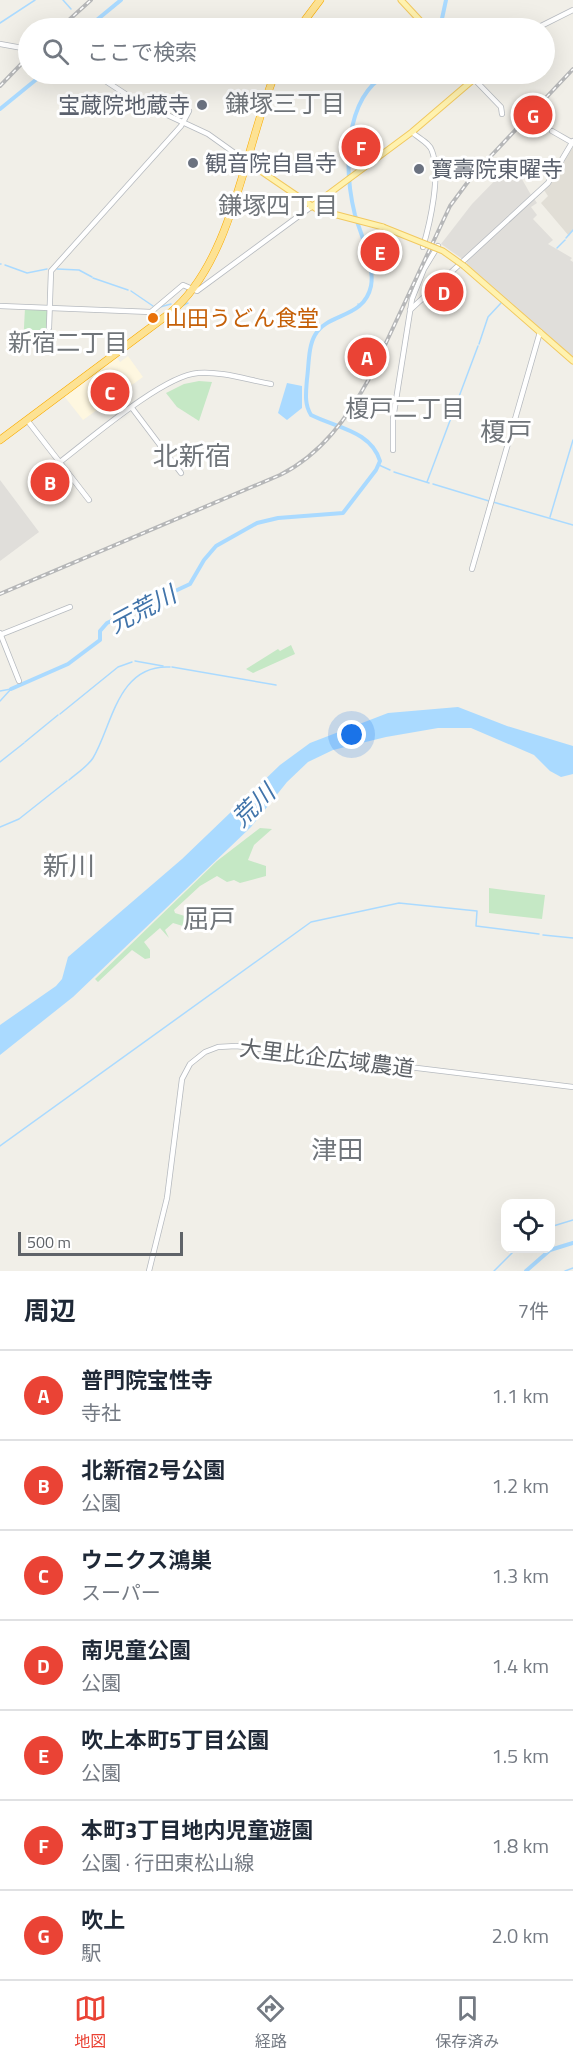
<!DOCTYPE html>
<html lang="ja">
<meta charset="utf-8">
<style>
:root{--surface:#fff;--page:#f2f2f3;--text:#1f2937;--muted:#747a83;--line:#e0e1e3;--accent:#ea4335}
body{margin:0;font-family:"Titillium Web","Noto Sans JP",sans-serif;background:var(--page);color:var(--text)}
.controls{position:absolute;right:18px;bottom:18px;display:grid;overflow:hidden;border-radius:12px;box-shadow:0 6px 24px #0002}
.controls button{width:54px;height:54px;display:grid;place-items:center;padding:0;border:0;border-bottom:2px solid var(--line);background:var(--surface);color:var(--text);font:30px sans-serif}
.scale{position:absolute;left:18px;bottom:15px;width:165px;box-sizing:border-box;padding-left:6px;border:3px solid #5f6368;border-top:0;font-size:16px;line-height:21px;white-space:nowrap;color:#5f6368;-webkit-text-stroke:4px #fff;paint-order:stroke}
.you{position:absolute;left:352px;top:735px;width:21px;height:21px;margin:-15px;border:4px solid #fff;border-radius:50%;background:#1a73e8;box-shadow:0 0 0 9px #1a73e833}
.badge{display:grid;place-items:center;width:39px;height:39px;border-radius:50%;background:var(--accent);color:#fff;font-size:20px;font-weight:700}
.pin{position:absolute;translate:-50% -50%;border:3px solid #fff;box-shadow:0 2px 6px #0006}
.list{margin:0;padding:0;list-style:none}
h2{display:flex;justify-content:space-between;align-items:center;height:78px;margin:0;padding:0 24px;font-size:26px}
h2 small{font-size:20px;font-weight:400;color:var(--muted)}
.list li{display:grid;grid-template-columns:39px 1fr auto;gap:18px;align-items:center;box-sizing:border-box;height:90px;padding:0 24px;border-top:2px solid var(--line)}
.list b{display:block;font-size:22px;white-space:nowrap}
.list p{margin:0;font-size:20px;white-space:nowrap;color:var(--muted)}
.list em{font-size:20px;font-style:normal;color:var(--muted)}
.icon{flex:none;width:33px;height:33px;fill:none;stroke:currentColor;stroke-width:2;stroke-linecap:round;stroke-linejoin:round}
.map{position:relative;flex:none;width:573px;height:1271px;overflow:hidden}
.search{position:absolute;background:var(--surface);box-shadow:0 6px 24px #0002;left:18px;right:18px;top:18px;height:66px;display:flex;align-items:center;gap:15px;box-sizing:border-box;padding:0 21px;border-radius:33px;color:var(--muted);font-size:22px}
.sheet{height:708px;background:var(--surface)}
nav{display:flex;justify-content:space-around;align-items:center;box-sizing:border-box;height:84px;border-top:2px solid var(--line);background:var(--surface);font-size:16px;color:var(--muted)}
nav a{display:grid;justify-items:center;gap:3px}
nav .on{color:var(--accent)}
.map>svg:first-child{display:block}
.commercial{fill:#fef7e0}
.industrial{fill:#e0deda}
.education{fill:#e1ded6}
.green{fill:#c5e8c5}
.water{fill:#aadaff}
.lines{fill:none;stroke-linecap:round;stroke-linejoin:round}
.stream{stroke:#aadaff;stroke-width:1.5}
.river{stroke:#aadaff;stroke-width:4}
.secondary-casing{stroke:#b6babf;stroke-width:6}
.primary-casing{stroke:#f2c960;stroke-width:7}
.highway-casing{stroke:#f9ab00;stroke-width:8}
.secondary{stroke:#fff;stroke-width:4.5}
.primary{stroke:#fff2af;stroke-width:5}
.highway{stroke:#fde293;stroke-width:7}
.rail-casing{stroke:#b6b7b8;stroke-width:4}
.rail{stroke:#fff;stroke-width:1.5;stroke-dasharray:4.5;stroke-linecap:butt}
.primary-bridge-casing{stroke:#f2c960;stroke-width:7;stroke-linecap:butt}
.primary-bridge{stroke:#fff2af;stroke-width:5}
.worship-dot{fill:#6b7280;stroke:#fff;stroke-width:2}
.food-dot{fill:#e8710a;stroke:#fff;stroke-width:2}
.labels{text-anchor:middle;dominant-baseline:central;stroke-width:6;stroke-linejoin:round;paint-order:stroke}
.worship-label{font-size:22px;fill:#5b616d;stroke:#fff;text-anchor:start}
.food-label{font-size:22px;fill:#c56008;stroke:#fff;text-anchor:start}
.street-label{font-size:22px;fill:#5f6368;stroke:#fff}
.neighbourhood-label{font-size:24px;fill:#70757a;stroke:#fff}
.water-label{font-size:24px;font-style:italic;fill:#4174aa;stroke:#fff}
.quarter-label{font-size:26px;fill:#70757a;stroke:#fff}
</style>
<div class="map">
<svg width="573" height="1271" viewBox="0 0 573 1271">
<rect width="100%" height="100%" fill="#f1efe8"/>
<polygon class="commercial" points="116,356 120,362 128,356 143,377 83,420 64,396"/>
<g class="industrial">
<polygon points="510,165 515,167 531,195 465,258 461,258 441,244 472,204"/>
<polygon points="533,197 537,203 531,207 537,215 533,219 553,240 548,244 572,258 570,260 573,262 573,359 467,264 467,260"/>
<polygon points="0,480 39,532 0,561"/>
</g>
<polygon class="education" points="573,147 573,230 569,236 541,203 548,196 544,190"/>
<g class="green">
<polygon points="25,308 48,308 47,329 23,346"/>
<polygon points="199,381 212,382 199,421 177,407 166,393 184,384"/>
<polygon points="291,645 295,654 253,673 246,669 278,649 280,651"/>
<polygon points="260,828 272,829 254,845 248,860 266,866 266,876 240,883 234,880 227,882 217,876 200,886 174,910 175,913 188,917 186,927 173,923 165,930 169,938 160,928 144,942 150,950 150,958 145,959 132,950 98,982 95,979 217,861"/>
<polygon points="489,888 545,895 542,919 489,913"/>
</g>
<g class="water">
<polygon points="287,383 302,386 302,408 287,420 278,413"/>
<polygon points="458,707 507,726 573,746 573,774 561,777 550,771 534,755 471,728 438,728 386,737 333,750 308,762 287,782 251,827 73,997 0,1055 0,1025 56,986 62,979 68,957 182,859 280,765 310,743 388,713"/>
</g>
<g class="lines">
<g class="stream">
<polyline points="63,0 71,9"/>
<polyline points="0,23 35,0"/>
<polyline points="566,238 573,230"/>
<polyline points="557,248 565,240"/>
<polyline points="0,264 1,264"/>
<polyline points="5,265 27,273 47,269"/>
<polyline points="57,269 79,270 92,277"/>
<polyline points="93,278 128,290"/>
<polyline points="131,291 153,306"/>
<polyline points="358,304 360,306"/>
<polyline points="182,306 188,303"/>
<polyline points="160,307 171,304"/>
<polyline points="479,344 488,317 501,303"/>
<polyline points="379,465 390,470"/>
<polyline points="394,472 429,483"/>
<polyline points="427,482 478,346"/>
<polyline points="433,484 489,501"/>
<polyline points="493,502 573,525"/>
<polyline points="550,517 573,440"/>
<polyline points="135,661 163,666"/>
<polyline points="172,667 276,685"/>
<polyline points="0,691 11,689"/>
<polyline points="0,701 11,689"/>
<polyline points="60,714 118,667 132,662"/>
<polyline points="25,742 58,715"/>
<polyline points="0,762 24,743"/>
<path d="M69,780C76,774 88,766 93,758C112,727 117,664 170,667"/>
<polyline points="0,827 19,819 67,781"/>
<polyline points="543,935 573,938"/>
<polyline points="0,1146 311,922 399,903 477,911 476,926 539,934"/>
<polyline points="550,1227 573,1220"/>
<polyline points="494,1271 517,1248"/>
<polyline points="565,1271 573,1268"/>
</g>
<g class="river">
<polyline points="87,28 121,0"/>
<polyline points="440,28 446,0"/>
<polyline points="0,109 43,74"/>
<path d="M11,689L68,664L100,640V631L107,623L190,584L204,560L216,546L257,523L278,518L343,513L376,470L380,461C371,431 337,428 311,415C304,404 306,392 307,379C309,365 308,347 315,335C328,312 364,319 371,286C375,263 361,236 355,215C344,171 343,98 387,74"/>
<polyline points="526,1271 550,1250 573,1243"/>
</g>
<g class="secondary-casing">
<g id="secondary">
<polyline points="537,28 573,10"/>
<polyline points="0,44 28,49"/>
<polyline points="95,74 133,99 208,134 243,159"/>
<polyline points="480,74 474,79 501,107 502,114"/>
<polyline points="552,131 573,143"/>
<path d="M412,132C418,138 430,143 432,151C441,175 430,223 423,247"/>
<polyline points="0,306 151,312 183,285 197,291 311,207"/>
<polyline points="410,310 548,183 573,141"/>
<polyline points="49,328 51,271 181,126 189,111"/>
<polyline points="132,408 181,473"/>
<polyline points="27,420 89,500"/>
<polyline points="393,450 393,419 412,299 424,269 438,246"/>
<path d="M60,462C90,439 164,375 198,373C221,371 248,380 271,384"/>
<polyline points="472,569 540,332"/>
<polyline points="0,633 19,681"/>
<polyline points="0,635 70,607"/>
<polyline points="149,1271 167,1198 182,1079 190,1064 205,1052 218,1047 236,1046 573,1087"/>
</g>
</g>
<g class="primary-casing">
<g id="primary">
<polyline points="401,0 427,28"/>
<polyline points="243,159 318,210 383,227"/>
<polyline points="311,207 412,132 474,79 468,74"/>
<polyline points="464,266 573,361"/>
</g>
</g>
<g class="highway-casing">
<g id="highway">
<polyline points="299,28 320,0"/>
<path d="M0,440L170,313C233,261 245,146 275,74"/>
</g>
</g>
<use href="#secondary" class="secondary"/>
<use href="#primary" class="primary"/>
<use href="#highway" class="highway"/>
<g class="rail-casing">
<g id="rail">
<polyline points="60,28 91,0"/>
<polyline points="0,86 28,57"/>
<path d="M0,594L280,475C322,454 348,417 370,377L450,206L473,175L573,69"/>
</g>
</g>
<use href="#rail" class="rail"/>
<g class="primary-bridge-casing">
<polyline id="primary-bridge" points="383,227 443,251 464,266"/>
</g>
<use href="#primary-bridge" class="primary-bridge"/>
</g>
<g class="worship-dot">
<circle cx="202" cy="105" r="6"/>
<circle cx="193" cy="163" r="6"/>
<circle cx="419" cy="169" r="6"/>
</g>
<circle class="food-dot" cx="153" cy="318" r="6"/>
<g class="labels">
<g class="worship-label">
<text x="190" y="105" text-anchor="end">宝蔵院地蔵寺</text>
<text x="205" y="163">観音院自昌寺</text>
<text x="431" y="169">寶壽院東曜寺</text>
</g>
<g class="food-label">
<text x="165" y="318">山田うどん食堂</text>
</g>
<g class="street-label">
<text transform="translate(327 1058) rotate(7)">大里比企広域農道</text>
</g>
<g class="neighbourhood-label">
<text x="285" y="103">鎌塚三丁目</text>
<text x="278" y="205">鎌塚四丁目</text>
<text x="68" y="342">新宿二丁目</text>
<text x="405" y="408">榎戸二丁目</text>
</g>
<g class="water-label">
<text transform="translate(142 609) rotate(-28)">元荒川</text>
<text transform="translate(253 805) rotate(-44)">荒川</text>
</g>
<g class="quarter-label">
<text x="506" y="431">榎戸</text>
<text x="192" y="455">北新宿</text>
<text x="69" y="865">新川</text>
<text x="209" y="918">屈戸</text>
<text x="337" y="1149">津田</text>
</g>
</g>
</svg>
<div class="controls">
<button><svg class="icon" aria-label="locate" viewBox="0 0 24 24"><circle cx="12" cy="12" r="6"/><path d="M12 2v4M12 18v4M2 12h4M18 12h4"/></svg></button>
</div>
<div class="scale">500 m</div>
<div class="you"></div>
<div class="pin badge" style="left:367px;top:357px">A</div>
<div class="pin badge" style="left:50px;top:482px">B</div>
<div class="pin badge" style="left:110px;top:392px">C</div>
<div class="pin badge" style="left:444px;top:292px">D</div>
<div class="pin badge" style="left:380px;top:252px">E</div>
<div class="pin badge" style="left:361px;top:147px">F</div>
<div class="pin badge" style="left:533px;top:115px">G</div>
<div class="search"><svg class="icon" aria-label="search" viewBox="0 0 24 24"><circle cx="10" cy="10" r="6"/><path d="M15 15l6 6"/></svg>ここで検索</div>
</div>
<section class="sheet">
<h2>周辺<small>7件</small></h2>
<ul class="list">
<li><span class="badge">A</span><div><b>普門院宝性寺</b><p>寺社</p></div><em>1.1 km</em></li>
<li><span class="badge">B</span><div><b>北新宿2号公園</b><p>公園</p></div><em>1.2 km</em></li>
<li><span class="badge">C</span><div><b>ウニクス鴻巣</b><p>スーパー</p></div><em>1.3 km</em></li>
<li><span class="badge">D</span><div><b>南児童公園</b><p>公園</p></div><em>1.4 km</em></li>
<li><span class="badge">E</span><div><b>吹上本町5丁目公園</b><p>公園</p></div><em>1.5 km</em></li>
<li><span class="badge">F</span><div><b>本町3丁目地内児童遊園</b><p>公園 · 行田東松山線</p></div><em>1.8 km</em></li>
<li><span class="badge">G</span><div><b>吹上</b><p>駅</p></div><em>2.0 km</em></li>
</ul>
</section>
<nav>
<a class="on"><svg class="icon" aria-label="map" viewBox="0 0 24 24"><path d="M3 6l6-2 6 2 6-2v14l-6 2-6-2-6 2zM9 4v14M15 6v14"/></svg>地図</a>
<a><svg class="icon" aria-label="directions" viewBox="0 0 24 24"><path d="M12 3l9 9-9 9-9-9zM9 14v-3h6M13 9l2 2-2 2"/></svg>経路</a>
<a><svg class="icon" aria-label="saved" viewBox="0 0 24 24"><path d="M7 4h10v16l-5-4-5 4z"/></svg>保存済み</a>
</nav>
